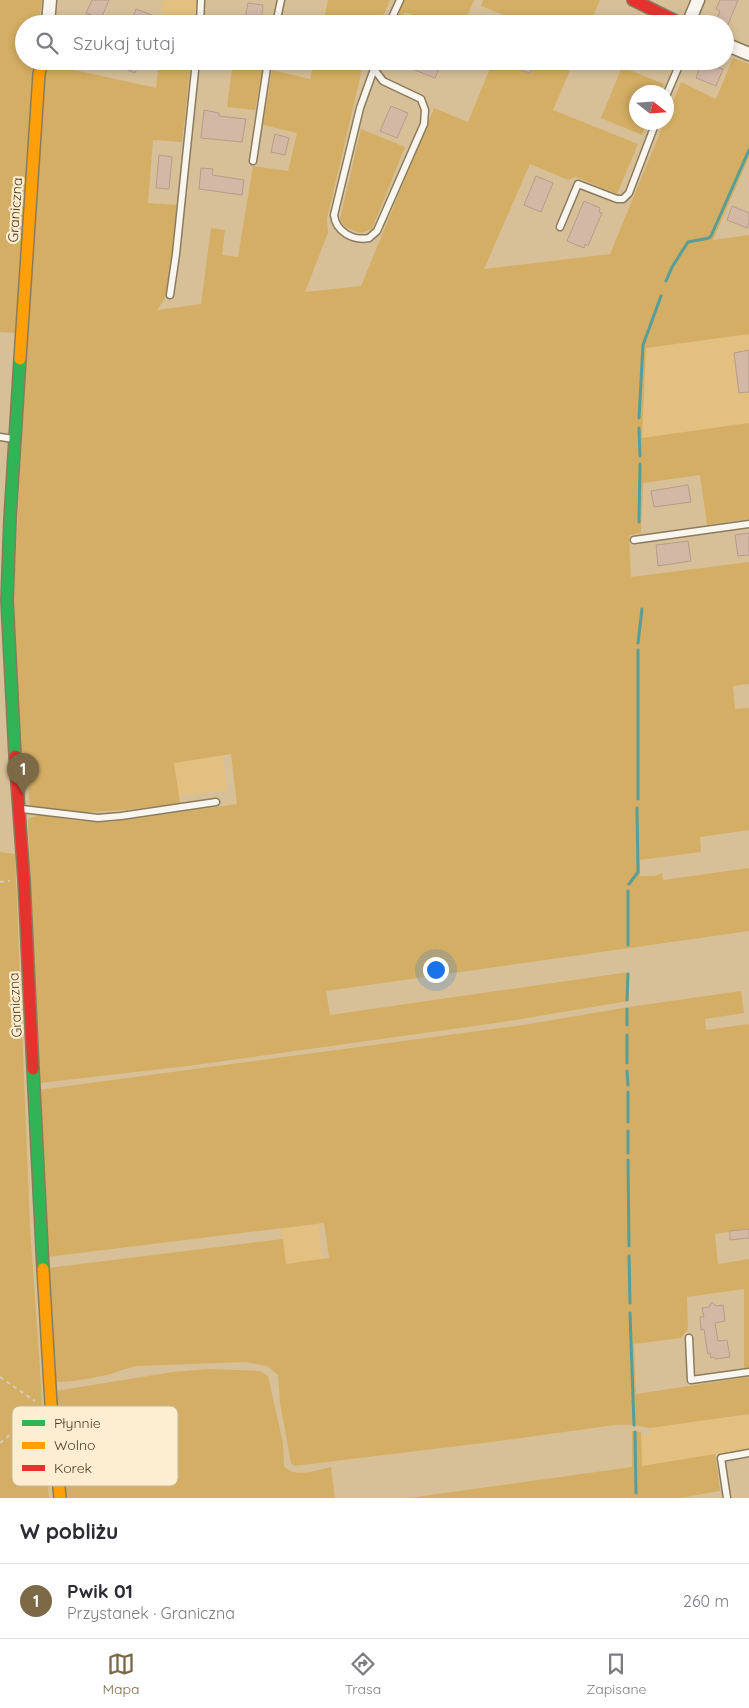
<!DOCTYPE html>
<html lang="pl">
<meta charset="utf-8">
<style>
:root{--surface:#fff;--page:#f7f7f7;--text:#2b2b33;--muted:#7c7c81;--line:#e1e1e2;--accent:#7c6946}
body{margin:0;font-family:Quicksand,sans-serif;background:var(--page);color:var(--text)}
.compass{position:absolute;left:629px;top:85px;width:45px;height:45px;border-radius:50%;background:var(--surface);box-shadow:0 2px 8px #0003;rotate:107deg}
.you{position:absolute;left:435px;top:969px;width:18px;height:18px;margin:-12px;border:4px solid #fff;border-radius:50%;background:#1a73e8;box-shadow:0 0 0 8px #1a73e833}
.badge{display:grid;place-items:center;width:32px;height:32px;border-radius:50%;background:var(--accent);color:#fff;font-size:16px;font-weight:700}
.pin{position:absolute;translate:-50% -41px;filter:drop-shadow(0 1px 2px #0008)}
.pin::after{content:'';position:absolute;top:26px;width:18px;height:15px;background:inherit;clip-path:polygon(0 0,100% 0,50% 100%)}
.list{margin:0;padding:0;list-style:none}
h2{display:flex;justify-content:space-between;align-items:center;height:65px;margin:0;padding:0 20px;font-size:21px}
h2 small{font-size:16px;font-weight:400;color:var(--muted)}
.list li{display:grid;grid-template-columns:32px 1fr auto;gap:15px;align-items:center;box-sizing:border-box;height:75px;padding:0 20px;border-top:1px solid var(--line)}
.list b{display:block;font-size:19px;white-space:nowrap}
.list p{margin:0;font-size:16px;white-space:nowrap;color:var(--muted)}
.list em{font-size:16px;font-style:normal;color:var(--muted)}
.icon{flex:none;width:28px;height:28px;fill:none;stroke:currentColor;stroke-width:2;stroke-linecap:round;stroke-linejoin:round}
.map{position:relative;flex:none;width:749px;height:1498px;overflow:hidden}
.search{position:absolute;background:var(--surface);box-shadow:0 2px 8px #0003;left:15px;right:15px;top:15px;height:55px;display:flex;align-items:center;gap:12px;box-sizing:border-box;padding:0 18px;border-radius:28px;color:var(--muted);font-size:19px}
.sheet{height:140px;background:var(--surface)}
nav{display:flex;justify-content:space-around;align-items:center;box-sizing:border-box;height:70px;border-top:1px solid var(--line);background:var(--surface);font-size:14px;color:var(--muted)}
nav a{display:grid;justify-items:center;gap:2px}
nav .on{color:var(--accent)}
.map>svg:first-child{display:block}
.built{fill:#e3bf80}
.green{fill:#d4ae64}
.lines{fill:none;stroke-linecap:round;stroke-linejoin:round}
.stream{stroke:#569e97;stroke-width:3}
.building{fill:#d3b8a6;stroke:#b69c8a}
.lane-casing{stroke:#8b7b5d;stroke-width:9}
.street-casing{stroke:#8b7b5d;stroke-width:15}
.fast-casing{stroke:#8b7b5d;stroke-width:14}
.slow-casing{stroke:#8b7b5d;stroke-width:14}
.jam-casing{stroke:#8b7b5d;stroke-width:14}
.path{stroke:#d3cbbe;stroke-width:2;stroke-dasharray:4 4;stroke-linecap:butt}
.lane{stroke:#f9f6f0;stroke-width:6}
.street{stroke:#f9f6f0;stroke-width:12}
.fast{stroke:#30b455;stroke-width:11}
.slow{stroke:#ff9f0a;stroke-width:11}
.jam{stroke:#e5322d;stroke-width:11}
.labels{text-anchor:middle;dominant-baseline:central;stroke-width:4.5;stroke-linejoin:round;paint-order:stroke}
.street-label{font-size:14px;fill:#4b3a1a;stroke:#feeed1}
.key{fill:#feeed1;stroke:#c8b89a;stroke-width:1}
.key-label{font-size:14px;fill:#4b3a1a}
</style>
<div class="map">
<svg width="749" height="1498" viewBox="0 0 749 1498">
<rect width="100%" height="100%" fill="#d7c098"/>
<g class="built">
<polygon points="163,0 196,0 195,24 161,24"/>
<polygon points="749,334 749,423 642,438 646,348"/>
<polygon points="223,756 227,790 178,796 173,763"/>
<polygon points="318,1224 322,1259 286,1264 281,1229"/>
<polygon points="749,1414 749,1449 642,1466 641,1435 650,1435 650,1428"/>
</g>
<g class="green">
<polygon points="0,0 42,0 39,24 24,24 24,61 34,61 17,333 0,332"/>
<polygon points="328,0 390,0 380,24 323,24"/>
<polygon points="404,0 474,0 464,24 426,24 427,22 405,12 400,24 393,24"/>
<polygon points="483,0 600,0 590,24 509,24 511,18 481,6"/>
<polygon points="733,58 749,64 749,157 713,240 749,235 749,334 646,348 642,438 749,423 749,519 707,525 700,475 643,483 641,533 629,535 631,577 749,562 749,684 733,686 735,709 749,708 749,830 700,837 701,852 640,860 640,876 654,876 662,873 663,880 749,868 749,931 326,991 330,1015 629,972 629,1001 503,1022 188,1066 40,1083 28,820 30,818 41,815 79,821 111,822 237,804 231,754 174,763 180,804 124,810 70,813 52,808 30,807 28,783 21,756 13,602 43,63 156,88 159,61 191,61 182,142 153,140 148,203 177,205 168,290 165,298 157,310 201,304 211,228 225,230 222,255 238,257 253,166 288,171 297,133 263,125 272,70 310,79 314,61 364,61 327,219 328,233 305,292 361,286 434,108 468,122 493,61 574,61 553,110 638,144 617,194 576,177 568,180 530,164 484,269 610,254 664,123 666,122 667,117 681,82 716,99"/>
<polygon points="233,61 264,61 255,110 227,107"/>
<polygon points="622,67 664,84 660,92 636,92 636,122 647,123 642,135 601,118"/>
<polygon points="361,129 405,147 372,229 360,233 345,227 340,219"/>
<polygon points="0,852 15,854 30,1226 49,1498 0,1498"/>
<path d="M741,991L744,1013L705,1019L706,1030L749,1024V1229L715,1234L718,1264L749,1259V1368L744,1369V1289L687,1297L688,1329L681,1338L634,1344L636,1394L749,1377V1414L650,1428C638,1425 627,1424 615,1425L499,1441L294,1466L291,1463L280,1403L278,1375L267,1366L245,1362L137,1366C125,1368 114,1374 102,1376C87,1379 70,1382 55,1382L48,1268L283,1239L286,1264L329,1258L324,1223L47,1257L38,1090L523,1025L629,1007Z"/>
<path d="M209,1369L260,1371L268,1376L283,1443L284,1466C295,1479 316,1470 331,1467L335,1498H63L55,1391L173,1372Z"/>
<polygon points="632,1431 641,1432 642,1466 715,1454 720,1491 680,1498 408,1498 632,1467"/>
</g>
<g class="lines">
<g class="stream">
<polyline points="666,281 672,267 688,242 709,238 711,236 749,150"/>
<polyline points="639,418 643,345 661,296"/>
<polyline points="639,428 640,456"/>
<polyline points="639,522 640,464"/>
<polyline points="638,643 642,609"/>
<polyline points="638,799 638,650"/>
<polyline points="629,884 638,872 637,808"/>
<polyline points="628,945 628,891"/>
<polyline points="627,1000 628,974"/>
<polyline points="627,1009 627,1025"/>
<polyline points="627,1035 627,1063"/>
<polyline points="627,1071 628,1085"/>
<polyline points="628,1092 628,1122"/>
<polyline points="628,1131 628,1153"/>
<polyline points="628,1160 629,1246"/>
<polyline points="629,1256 630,1303"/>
<polyline points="630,1313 634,1425"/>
<polyline points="635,1432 636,1493"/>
</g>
</g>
<g class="building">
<polygon points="92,0 109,0 101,19 86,13"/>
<polygon points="720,0 738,0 727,27 725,24 716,22 720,11 716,9"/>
<polygon points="248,3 263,5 261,24 244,24"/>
<polygon points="136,9 152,15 148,24 131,24"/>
<polygon points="106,61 140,61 135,73"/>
<polygon points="392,61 442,61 435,78"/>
<polygon points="525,61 535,61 530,73 521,70"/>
<polygon points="703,61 711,61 718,64 717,67 723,69 716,86 696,78 700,66 702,65"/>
<polygon points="391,106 408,113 397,138 380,131"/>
<polygon points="204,110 219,113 219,116 246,119 242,142 201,138"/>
<polygon points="275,134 289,138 285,155 271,152"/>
<polygon points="159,155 172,157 169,189 156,188"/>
<polygon points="201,168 213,169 212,175 244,180 242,195 199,189"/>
<polygon points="536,176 553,183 541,212 524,205"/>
<polygon points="584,201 600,208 599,212 602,213 588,246 585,244 584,248 567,241"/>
<polygon points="732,206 749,213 749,222 747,228 727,220"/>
<polygon points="749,350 749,392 739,393 734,353"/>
<polygon points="688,485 691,502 654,507 651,491"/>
<polygon points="749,533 749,555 738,556 735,535"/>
<polygon points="688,541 691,561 658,566 656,545"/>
<polygon points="749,1229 749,1238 730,1240 730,1231"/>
<polygon points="712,1302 716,1306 723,1305 725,1321 715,1323 718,1341 727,1340 730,1357 715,1359 714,1357 711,1358 710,1353 708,1354 707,1350 704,1329 701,1330 700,1317 704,1317 702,1308 709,1307"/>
</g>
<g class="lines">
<g class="lane-casing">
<g id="lane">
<polyline points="200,24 201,0"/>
<polyline points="276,24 281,0"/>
<polyline points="389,24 400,0"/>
<path d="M373,61L374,69L360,108L334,215C336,232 353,241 369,238L377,231L424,124L425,110L421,99L383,81L374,69"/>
<polyline points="666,96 681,61"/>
<polyline points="253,161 268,61"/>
<polyline points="560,227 578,184 617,199 623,199 629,193 656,122"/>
<polyline points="170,295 176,254 196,61"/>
<polyline points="0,437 14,439"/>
<polyline points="634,540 749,524"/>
<polyline points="22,809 98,818 121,816 216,802"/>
<polyline points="689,1338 691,1380 749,1372"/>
<polyline points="727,1498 721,1458 749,1453"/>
</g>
</g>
<g class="street-casing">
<g id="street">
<polyline points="48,24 50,0"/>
<polyline points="688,24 698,0"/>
<polyline points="725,44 749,54"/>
</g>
</g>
<g class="fast-casing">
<g id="fast">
<polyline points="15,756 7,600 10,519 20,359"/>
<polyline points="33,1069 43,1269"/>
</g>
</g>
<g class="slow-casing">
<g id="slow">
<polyline points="20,359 39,74 42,61"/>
<polyline points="43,1269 51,1404 60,1498"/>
</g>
</g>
<g class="jam-casing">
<g id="jam">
<polyline points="633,0 682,24"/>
<polyline points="15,756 24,880 33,1069"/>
</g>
</g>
<g class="path">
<polyline points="0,882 10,881"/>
<polyline points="0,1377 35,1401"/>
<polyline points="0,1443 36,1413"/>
</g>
<use href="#lane" class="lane"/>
<use href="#street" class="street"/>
<use href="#fast" class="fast"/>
<use href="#slow" class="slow"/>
<use href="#jam" class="jam"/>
</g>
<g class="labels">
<g class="street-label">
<text transform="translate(15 210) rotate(-86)">Graniczna</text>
<text transform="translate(15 1005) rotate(-93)">Graniczna</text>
</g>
</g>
<rect x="12" y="1406" width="166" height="80" rx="8" class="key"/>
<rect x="22" y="1420" width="23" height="6" fill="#30b455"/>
<rect x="22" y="1442" width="23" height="7" fill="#ff9f0a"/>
<rect x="22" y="1465" width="23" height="6" fill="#e5322d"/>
<g class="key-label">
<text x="54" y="1428">Płynnie</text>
<text x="54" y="1450">Wolno</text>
<text x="54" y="1473">Korek</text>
</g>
</svg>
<svg class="compass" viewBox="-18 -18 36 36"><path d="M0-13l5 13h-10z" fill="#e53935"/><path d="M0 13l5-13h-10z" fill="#7c7c81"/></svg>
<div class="you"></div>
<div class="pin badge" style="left:23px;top:794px">1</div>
<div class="search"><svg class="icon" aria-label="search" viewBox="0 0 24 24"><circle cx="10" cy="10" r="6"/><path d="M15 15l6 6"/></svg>Szukaj tutaj</div>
</div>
<section class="sheet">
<h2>W pobliżu<small></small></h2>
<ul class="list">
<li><span class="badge">1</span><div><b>Pwik 01</b><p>Przystanek · Graniczna</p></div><em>260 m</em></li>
</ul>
</section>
<nav>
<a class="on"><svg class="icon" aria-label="map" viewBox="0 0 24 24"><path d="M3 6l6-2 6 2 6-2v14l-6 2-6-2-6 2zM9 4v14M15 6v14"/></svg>Mapa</a>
<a><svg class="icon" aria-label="directions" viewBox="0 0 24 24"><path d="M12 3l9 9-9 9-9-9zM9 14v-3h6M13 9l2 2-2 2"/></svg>Trasa</a>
<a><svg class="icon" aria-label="saved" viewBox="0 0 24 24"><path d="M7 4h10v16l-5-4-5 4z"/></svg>Zapisane</a>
</nav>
